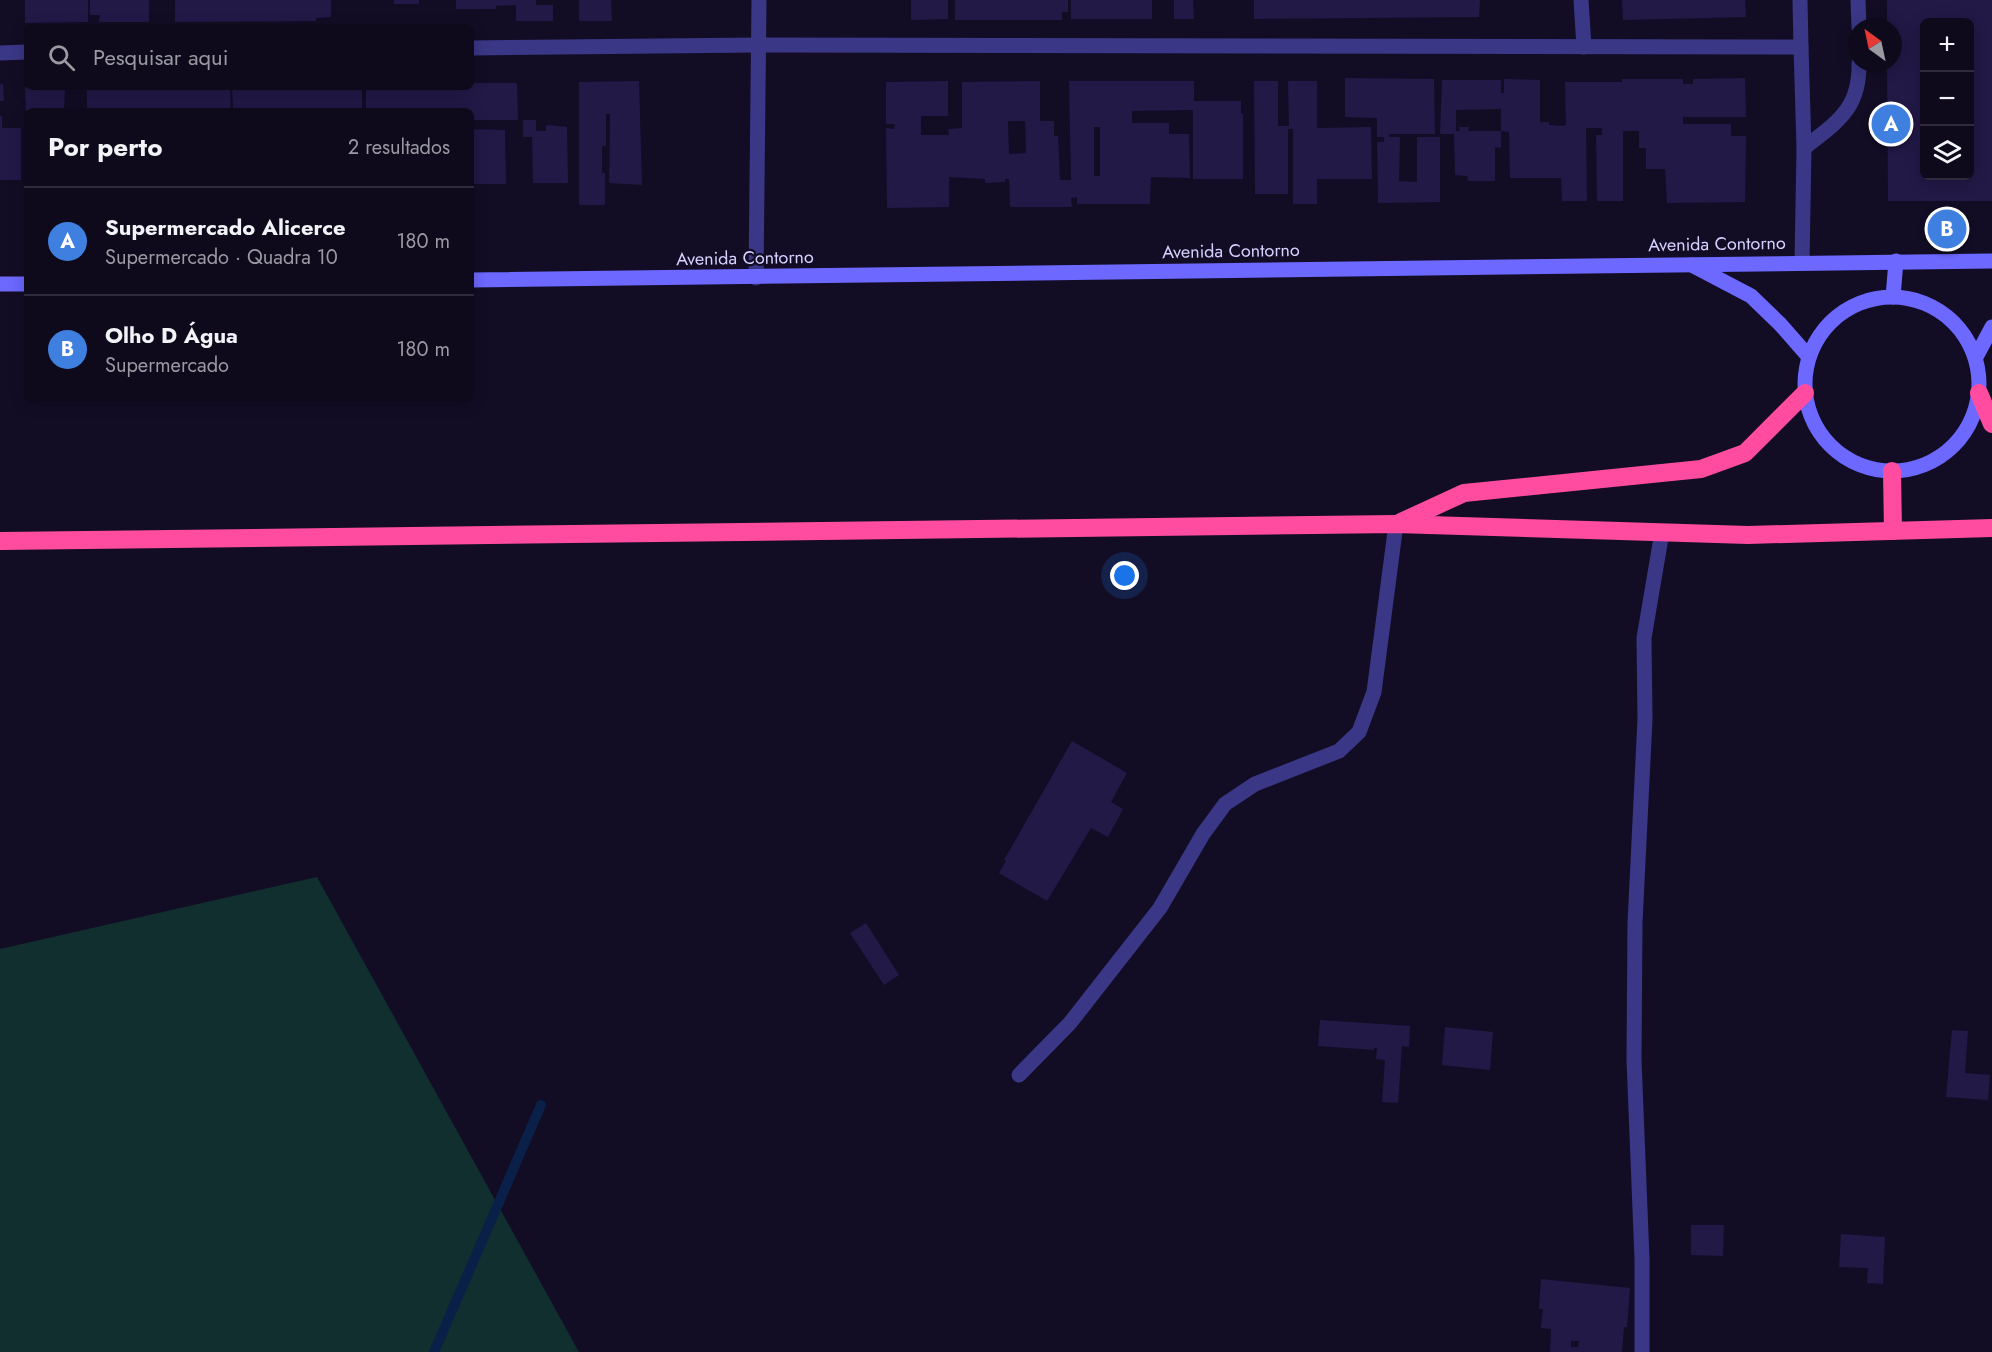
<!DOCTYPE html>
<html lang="pt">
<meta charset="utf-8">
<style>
:root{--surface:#0e0a1c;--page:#171325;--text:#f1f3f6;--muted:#9b9aa3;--line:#2e2b3b;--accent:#0f766e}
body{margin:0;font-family:Jost,sans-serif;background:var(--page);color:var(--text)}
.controls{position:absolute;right:18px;top:18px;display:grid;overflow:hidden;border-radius:9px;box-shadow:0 3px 15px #0003}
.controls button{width:54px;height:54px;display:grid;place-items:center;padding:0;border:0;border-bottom:2px solid var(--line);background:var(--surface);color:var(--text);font:30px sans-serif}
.compass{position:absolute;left:1848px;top:18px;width:54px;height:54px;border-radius:50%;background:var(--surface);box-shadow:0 3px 15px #0003;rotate:327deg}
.you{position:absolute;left:1125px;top:576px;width:21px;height:21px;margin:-15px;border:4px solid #fff;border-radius:50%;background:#1a73e8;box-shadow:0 0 0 9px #1a73e833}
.badge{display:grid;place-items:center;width:39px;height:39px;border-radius:50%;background:var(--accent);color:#fff;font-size:20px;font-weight:700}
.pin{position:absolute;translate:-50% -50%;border:3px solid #fff;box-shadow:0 2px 6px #0006}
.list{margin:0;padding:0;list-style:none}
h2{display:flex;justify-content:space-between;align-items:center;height:78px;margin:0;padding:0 24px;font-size:26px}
h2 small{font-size:20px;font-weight:400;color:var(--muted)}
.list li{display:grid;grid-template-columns:39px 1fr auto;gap:18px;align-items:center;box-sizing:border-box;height:108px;padding:0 24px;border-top:2px solid var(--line)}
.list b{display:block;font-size:22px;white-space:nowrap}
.list p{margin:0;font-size:20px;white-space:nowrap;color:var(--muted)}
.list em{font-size:20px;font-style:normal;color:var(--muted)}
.icon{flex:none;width:33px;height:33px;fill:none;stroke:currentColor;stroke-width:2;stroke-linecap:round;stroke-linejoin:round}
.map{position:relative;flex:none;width:1992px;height:1352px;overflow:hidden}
.search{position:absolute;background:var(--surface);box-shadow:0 3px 15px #0003;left:24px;top:24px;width:450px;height:66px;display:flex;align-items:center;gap:15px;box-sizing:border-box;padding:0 21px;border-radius:9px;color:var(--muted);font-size:22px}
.panel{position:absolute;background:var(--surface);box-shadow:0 3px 15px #0003;left:24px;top:108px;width:450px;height:294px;border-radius:9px}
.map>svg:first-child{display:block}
.green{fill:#102f2e}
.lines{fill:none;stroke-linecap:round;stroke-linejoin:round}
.stream{stroke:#0a2048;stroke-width:10}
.building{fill:#221947;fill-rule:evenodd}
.lane{stroke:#3a3786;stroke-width:15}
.street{stroke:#3a3786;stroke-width:15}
.secondary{stroke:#6d68ff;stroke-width:15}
.highway{stroke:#ff4ca1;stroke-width:18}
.labels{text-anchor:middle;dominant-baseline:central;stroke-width:4.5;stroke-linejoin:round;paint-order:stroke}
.street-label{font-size:18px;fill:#d7d1ff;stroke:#120d25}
</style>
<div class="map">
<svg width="1992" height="1352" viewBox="0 0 1992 1352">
<rect width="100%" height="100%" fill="#120d25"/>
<polygon class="green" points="317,877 579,1352 0,1352 0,949"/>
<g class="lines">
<polyline class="stream" points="434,1352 541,1105"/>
</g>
<g class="building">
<polygon points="25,0 88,0 88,22 25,23"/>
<polygon points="90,0 149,0 149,22 99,22 100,15 90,15"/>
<polygon points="175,0 331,0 331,17 316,18 316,21 175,22"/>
<rect x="394" y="0" width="25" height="4"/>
<polygon points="456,0 536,0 536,5 553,5 553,21 516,21 516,5 496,6 496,9 456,9"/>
<polygon points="579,0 611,0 612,21 579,21"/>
<polygon points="911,0 948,0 948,19 911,20"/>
<polygon points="955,0 1068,0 1068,12 1062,12 1062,20 955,20"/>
<rect x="1071" y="0" width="81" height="19"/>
<polygon points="1174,0 1193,0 1194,19 1174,19"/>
<polygon points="1254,0 1480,0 1479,17 1254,19"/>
<polygon points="1622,0 1745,0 1746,17 1623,20"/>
<path d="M1887,0H1992V201H1888L1887,63H1893V27H1887ZM1924,22H1970V176H1924Z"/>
<polygon points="1345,78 1434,79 1435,134 1389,134 1389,137 1400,137 1399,181 1417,182 1417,137 1440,137 1440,202 1378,203 1377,142 1384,142 1384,137 1377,137 1377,118 1345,117"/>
<polygon points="1745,78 1746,117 1683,117 1683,124 1731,124 1731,136 1746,136 1745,202 1667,203 1665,169 1646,169 1646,148 1639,148 1639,131 1623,131 1623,201 1597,201 1596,135 1602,135 1602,128 1586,128 1587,201 1562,201 1561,178 1510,178 1509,132 1501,131 1501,109 1456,110 1456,131 1460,131 1459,127 1469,127 1468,131 1501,131 1501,148 1495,147 1495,181 1468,181 1467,176 1455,175 1454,134 1440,134 1442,80 1501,80 1501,93 1504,93 1504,79 1540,80 1540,122 1549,122 1549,125 1561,126 1566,125 1565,82 1622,82 1622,79 1683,79 1683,84 1693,84 1693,79"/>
<polygon points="639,81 642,185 609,183 610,114 606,114 606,146 602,146 602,173 605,173 605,205 579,205 579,82"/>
<path d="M948,81V116H921V135H949L948,129L962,128V82L1040,81V121H1054V136H1058L1060,180H1071L1069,81H1194V101H1241V114H1243V179H1193V110L1132,111V123H1169V134H1189L1190,178L1151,177L1150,204H1077V197L1071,198L1072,207H1010L1009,179H1005V182L985,183V179L949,177V207L887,208L886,128L894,129L895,124H886V82ZM1008,121H1025L1026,153L1009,154ZM1094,127H1100V176H1094Z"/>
<polygon points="1254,81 1278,81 1278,126 1289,126 1288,81 1317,81 1317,128 1371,127 1372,179 1317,179 1317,204 1293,204 1293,129 1288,129 1288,194 1255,194"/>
<polygon points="471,83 517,83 518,120 471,120 471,111 366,111 366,87 471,87"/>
<polygon points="0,84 3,84 4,101 0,101"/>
<polygon points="25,87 65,87 64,111 26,111"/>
<polygon points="87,87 230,87 231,111 150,111 150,109 149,109 148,111 87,111"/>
<polygon points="232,87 362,87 362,111 233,111"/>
<polygon points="0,116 2,116 2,128 21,128 21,180 0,180"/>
<polygon points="523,120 536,120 536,131 546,131 546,126 548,125 567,127 568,183 533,183 532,137 523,137"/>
<polygon points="471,129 505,130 506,184 471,184"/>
<polygon points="1072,741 1127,773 1111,802 1123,809 1108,837 1091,828 1047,901 999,873 1006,861 1004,860"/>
<polygon points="866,923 899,975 884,985 850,933"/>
<polygon points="1320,1020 1410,1026 1409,1047 1402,1046 1398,1103 1382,1102 1385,1060 1376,1059 1377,1048 1374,1048 1374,1050 1318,1046"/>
<polygon points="1445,1027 1493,1032 1490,1070 1442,1065"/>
<polygon points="1952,1030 1968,1031 1965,1073 1990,1075 1988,1100 1946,1097"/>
<polygon points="1691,1225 1724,1225 1723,1256 1691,1255"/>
<polygon points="1841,1234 1885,1237 1883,1284 1867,1283 1868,1268 1839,1267"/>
<path d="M1541,1279L1630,1288L1627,1327H1624L1622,1352H1550L1551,1329L1541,1328L1543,1309H1539ZM1571,1341H1579L1578,1347H1571Z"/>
</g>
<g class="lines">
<g class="lane">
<polyline points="1858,0 1859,27"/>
<path d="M1804,148C1837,122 1860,109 1859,63"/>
<polyline points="1019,1075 1070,1023 1160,908 1203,834 1225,804 1255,784 1339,751 1359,732 1374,692 1396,524"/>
<polyline points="1642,1352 1642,1259 1634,1060 1635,923 1645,719 1644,638 1662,532"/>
</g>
<g class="street">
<polyline points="1581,0 1584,47"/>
<polyline points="1800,0 1801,47"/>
<polyline points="471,48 758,45 1801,47 1804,148 1802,263"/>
<polyline points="0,53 27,52"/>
<polyline points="756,278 759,0"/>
</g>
<g class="secondary">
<polyline points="1692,265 1751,296 1780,324 1809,357"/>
<polyline points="471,280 1992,261"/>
<polyline points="0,284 27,284"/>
<circle cx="1892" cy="384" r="87"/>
<polyline points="1893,297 1896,261"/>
<polyline points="1976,357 1992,327"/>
</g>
<g class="highway">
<polyline points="1979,393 1992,424"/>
<polyline points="1892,471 1893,531"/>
<polyline points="1401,522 1464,493 1701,469 1745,453 1805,393"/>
<polyline points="0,541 1396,524 1748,535 1992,528"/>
</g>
</g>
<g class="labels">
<g class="street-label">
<text transform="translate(1717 244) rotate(-1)">Avenida Contorno</text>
<text transform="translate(1231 251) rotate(-1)">Avenida Contorno</text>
<text transform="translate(745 258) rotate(-1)">Avenida Contorno</text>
</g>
</g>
</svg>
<div class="controls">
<button>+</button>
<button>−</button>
<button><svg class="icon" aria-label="layers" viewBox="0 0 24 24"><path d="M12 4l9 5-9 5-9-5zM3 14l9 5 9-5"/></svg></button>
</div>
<svg class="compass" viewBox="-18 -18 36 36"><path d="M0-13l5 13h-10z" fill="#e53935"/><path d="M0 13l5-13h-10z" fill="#9b9aa3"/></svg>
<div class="you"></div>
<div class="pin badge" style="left:1891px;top:124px;background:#3f7fe0">A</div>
<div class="pin badge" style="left:1947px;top:229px;background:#3f7fe0">B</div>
<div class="search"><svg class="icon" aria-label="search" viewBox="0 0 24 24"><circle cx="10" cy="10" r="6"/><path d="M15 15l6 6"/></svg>Pesquisar aqui</div>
<section class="panel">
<h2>Por perto<small>2 resultados</small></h2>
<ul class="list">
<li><span class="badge" style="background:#3f7fe0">A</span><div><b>Supermercado Alicerce</b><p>Supermercado · Quadra 10</p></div><em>180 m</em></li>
<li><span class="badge" style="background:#3f7fe0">B</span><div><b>Olho D Água</b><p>Supermercado</p></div><em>180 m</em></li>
</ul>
</section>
</div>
